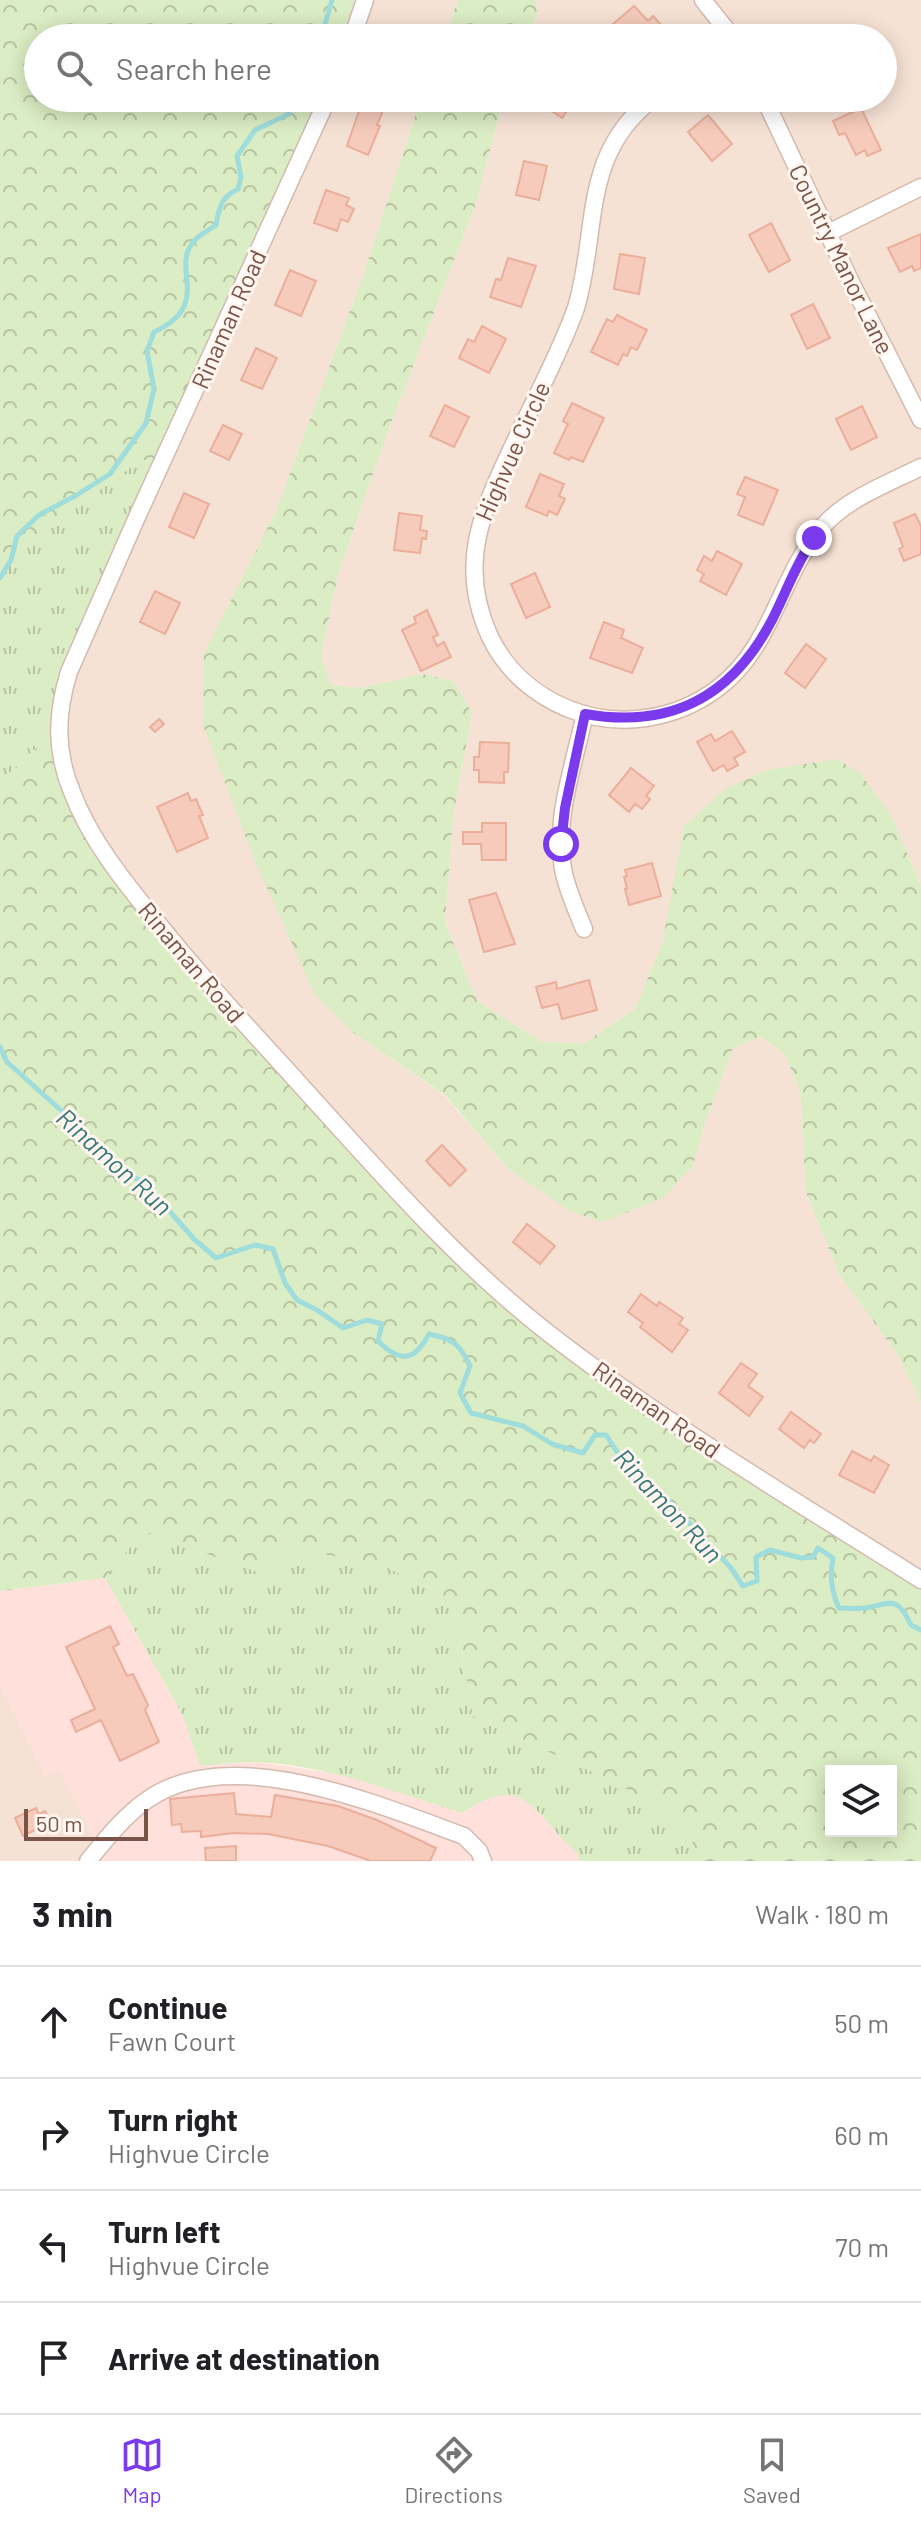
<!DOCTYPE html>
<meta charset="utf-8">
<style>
:root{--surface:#fff;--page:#f6f6f6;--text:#202124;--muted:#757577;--line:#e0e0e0;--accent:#7c3aed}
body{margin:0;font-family:Barlow,sans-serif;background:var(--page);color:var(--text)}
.controls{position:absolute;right:24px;bottom:24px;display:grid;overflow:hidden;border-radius:0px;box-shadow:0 4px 20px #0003}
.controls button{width:72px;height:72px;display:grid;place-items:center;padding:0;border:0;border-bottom:2px solid var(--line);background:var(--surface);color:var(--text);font:40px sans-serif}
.scale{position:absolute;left:24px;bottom:20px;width:124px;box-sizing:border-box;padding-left:8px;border:4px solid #7a5349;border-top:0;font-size:22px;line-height:28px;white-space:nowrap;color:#7a5349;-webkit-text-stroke:6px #fff6ef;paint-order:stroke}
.stop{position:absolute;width:24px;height:24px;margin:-18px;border:6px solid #7c3aed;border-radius:50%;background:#fff}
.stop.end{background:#7c3aed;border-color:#fff;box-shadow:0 2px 8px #0008}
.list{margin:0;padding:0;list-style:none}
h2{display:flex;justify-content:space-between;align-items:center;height:104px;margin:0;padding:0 32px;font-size:34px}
h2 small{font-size:26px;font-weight:400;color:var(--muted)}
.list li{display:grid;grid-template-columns:52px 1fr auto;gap:24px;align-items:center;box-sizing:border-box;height:112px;padding:0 32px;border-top:2px solid var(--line)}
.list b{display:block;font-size:30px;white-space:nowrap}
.list p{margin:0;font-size:26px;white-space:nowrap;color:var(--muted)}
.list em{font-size:26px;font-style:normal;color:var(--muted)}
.icon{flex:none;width:44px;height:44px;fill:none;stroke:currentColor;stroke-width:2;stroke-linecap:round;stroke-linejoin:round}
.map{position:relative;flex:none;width:921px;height:1861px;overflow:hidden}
.search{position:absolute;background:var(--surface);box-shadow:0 4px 20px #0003;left:24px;right:24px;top:24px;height:88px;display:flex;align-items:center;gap:20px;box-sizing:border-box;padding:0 28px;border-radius:44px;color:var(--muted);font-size:30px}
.sheet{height:552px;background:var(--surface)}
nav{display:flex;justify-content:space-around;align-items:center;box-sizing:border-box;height:112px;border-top:2px solid var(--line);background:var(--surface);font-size:22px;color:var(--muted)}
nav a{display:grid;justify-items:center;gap:4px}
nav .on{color:var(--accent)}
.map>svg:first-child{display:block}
.residential{fill:#f6e2d5}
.commercial{fill:#ffe0da}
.grass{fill:url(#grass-tufts)}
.forest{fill:url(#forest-crowns);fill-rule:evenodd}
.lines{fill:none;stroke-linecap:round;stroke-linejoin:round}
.stream{stroke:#9fdcdc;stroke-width:5}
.building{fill:#f6cbbc;stroke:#eaae9b;stroke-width:2}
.minor-casing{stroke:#d4baae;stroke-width:19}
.minor{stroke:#fff;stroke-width:16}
.route{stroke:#7c3aed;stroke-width:10}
.labels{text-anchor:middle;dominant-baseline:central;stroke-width:6;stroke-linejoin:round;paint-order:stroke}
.street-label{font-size:24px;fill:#7a5349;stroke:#fff6ef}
.water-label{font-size:26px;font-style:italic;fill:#387879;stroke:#fff6ef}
</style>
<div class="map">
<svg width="921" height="1861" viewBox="0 0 921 1861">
<defs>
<pattern id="grass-tufts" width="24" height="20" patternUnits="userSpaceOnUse" patternTransform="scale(2)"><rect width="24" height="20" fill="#dbedc4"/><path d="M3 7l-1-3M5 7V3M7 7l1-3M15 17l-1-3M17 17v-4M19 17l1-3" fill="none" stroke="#b7c3a1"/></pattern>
<pattern id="forest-crowns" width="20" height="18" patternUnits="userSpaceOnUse" patternTransform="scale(2)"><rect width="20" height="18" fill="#dbedc4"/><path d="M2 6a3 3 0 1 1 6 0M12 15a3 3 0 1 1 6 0" fill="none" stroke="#b7c3a1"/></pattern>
</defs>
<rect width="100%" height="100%" fill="#fef2e7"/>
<g class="residential">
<polygon points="365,0 458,0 444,38 352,38"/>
<polygon points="536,0 921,0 921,885 891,815 674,888 662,944 635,1009 584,1043 542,1042 477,1001 445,921 453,817 472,713 454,681 422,674 360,688 331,685 321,657 338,574 387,434 475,206 504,98 883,98 883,38 526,38 537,15"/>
<polygon points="328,98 421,98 365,270 276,511 204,653 355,1034 444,1095 508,1169 693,1166 705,1123 733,1048 760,1037 784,1053 800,1090 806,1193 840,1276 896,1352 921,1403 921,1580 695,1438 500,1292 228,1006 82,815 59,712"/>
<polygon points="0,1686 45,1776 60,1770 99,1848 88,1861 0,1861"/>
</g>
<polygon class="commercial" points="105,1578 182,1714 200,1766 256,1762 325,1772 370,1782 462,1813 493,1795 509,1794 526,1800 577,1853 579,1861 88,1861 99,1848 60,1770 45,1776 0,1686 0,1591"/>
<g class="grass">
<polygon points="142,459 160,466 69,672 58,742 38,746 0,782 0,562"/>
<path d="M143,1531L290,1549L378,1563L453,1600L473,1717L613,1781L680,1819L702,1861H579L577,1853C531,1813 528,1770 462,1813C395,1792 327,1765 256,1762C237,1762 218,1765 200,1766L182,1714L105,1578Z"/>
</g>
<g class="forest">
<polygon points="0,0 365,0 352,38 38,38 38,98 328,98 160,466 142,459 0,562"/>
<polygon points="458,0 536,0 537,15 526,38 444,38"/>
<polygon points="421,98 504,98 475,206 387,434 338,574 321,657 331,685 360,688 422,674 454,681 472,713 453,817 445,922 477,1001 542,1042 584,1043 635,1009 662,944 684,826 727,788 767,770 837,759 861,774 891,815 921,885 921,1403 896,1352 840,1276 806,1193 800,1090 784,1053 760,1037 733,1048 705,1123 693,1166 663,1198 602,1222 570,1211 508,1169 445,1095 355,1034 315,995 254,859 203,725 204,653 276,511 365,270"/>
<path d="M58,742L71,792L133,894L364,1154L546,1331L921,1580V1861H702L680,1819L612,1781L473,1717L453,1600L378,1563L290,1549L263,1574L144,1531L105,1578L0,1591V782L38,746ZM831,1771H891V1831H831Z"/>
</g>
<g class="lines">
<g class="stream">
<polyline points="321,38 332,0"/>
<path d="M0,578L11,560L17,536L39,515L75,496L110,474L146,423L154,389L147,351L154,332C215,304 168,267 195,240C200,234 209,230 216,225C219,208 221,197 238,189L241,177L237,156L255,130L289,114L291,98"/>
<path d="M0,1047L7,1062L83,1130L127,1176L143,1181L194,1239L216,1258L255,1245L273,1249L285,1283L297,1300L317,1310L343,1328L367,1320L382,1324L378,1341C400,1363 414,1362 429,1334C453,1339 460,1344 470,1366L460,1393L471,1413L523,1426L552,1444L583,1453L595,1435H606L623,1461L657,1488L731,1568L743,1586L757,1581L756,1557L770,1550L801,1558L813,1557L818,1548L833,1558C830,1577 831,1590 839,1608C848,1608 857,1609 865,1608C890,1604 897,1594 911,1625L921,1630"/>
</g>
</g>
<g class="building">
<polygon points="634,6 648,21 653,16 663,27 650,38 626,38 613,24"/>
<polygon points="545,98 576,98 562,118 541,104"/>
<polygon points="363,99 384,108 377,125 380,126 368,155 347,146"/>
<polygon points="861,108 881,150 867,156 865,150 856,155 845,133 839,135 833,121"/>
<polygon points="708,115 732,144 712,161 688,132"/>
<polygon points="524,161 547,166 539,200 516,195"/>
<polygon points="326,190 349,198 346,205 354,209 348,222 341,219 337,231 314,223"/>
<polygon points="771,223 790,260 769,272 749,235"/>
<polygon points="921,234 921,268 914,271 912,266 900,272 888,248"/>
<polygon points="620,254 645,258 639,294 614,289"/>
<polygon points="508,258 536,266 521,307 490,297 496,279 501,280"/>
<polygon points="290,270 316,281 301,316 275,305"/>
<polygon points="813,304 830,338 807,349 791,315"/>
<polygon points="617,315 647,330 637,350 631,347 627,356 623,354 618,365 591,352 607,319 613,322"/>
<polygon points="482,326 506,339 489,373 459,358 468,339 474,342"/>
<polygon points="256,348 277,358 262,389 241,380"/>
<polygon points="572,403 604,418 583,462 571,457 569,460 554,453 568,424 563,421"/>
<polygon points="445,405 469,417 454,447 430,436"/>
<polygon points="862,406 877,437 851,450 836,419"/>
<polygon points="223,425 242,434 229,460 210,451"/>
<polygon points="540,474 564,484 559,496 565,499 557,515 549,511 547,516 526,507"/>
<polygon points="745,477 778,490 763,525 738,515 745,497 737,494"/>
<polygon points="184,493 209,504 194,538 169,527"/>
<polygon points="399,513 422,516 420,530 427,531 426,539 422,538 420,553 394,550"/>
<polygon points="915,514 921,526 921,554 904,561 899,549 903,547 894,523"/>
<polygon points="717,551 742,564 726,595 700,581 704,574 697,570 704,556 712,561"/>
<polygon points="535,573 550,607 526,618 511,584"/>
<polygon points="155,591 180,603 165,634 140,622"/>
<polygon points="427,610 438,635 433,637 437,646 444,642 451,657 421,671 402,630 416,623 414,617"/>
<polygon points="604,622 624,630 621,638 643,648 632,673 590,658"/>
<polygon points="806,644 826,659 805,688 785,673"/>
<polygon points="159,719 164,724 155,732 150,727"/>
<polygon points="732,731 745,752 734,758 738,765 727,771 724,765 713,771 697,742 711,734 715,741"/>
<polygon points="480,742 509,743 508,772 504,772 504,783 479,782 479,770 474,770 474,757 479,757"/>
<polygon points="631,768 654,786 646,796 650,799 642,809 635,804 629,812 609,795"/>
<polygon points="188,793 191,801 196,799 203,815 199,816 208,838 177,852 157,807"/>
<polygon points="482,823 506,823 506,860 482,860 481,844 463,844 463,832 482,832"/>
<polygon points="652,863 661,896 629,905 625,889 627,888 624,877 627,876 625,870"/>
<polygon points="496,893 515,944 484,952 469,900"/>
<polygon points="589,980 597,1010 562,1019 558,1004 542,1008 536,987 556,982 557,989"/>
<polygon points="442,1145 466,1170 450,1186 426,1161"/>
<polygon points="527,1224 555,1246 540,1264 513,1242"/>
<polygon points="641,1294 657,1306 659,1302 683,1318 679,1324 688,1330 672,1352 640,1327 643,1323 628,1312"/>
<polygon points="741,1363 757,1374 748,1386 763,1397 749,1416 719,1393"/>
<polygon points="791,1412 821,1434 814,1443 810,1440 804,1448 779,1429"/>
<polygon points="852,1451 871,1461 874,1456 889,1465 874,1493 839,1475"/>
<polygon points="110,1626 119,1644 113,1647 127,1676 133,1674 148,1705 145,1710 159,1742 120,1761 101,1720 76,1732 71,1720 95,1709 66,1647"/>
<polygon points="234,1793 236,1814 271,1817 275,1795 338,1806 377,1820 436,1848 430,1861 371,1861 328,1846 268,1834 233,1833 201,1837 201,1831 182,1832 181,1824 172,1825 170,1799"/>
<polygon points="36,1808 39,1814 45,1811 51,1822 23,1836 15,1818"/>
<polygon points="236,1846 236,1861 206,1861 205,1848"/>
</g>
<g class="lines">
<g class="minor-casing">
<g id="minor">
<polyline points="703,0 733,38"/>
<polyline points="352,38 365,0"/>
<path d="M328,98L137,517L69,672C56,714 55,751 72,792C90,840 125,883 157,922C198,973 242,1021 286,1069C368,1159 451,1257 547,1332C665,1424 795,1500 921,1580"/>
<path d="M654,98C580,153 599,231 576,308C558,358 532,404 510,452C480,516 458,567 490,637C506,670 534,695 569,709C618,729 676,720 718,688C773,647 779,576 823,526C848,498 887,484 921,467"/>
<polyline points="764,98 850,280 921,420"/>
<polyline points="828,233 921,187"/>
<path d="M584,929C576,909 567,890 563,869C554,819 574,764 585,714"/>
<path d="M88,1861C106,1839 124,1816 147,1800C230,1741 379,1805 464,1836L479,1851L483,1861"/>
</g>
</g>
<use href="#minor" class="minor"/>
</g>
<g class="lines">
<path class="route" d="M561,844L565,808L585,714C671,729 732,697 772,620C786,593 796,563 814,538"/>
</g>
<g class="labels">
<g class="street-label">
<text transform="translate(842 259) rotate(64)">Country Manor Lane</text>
<text transform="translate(228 319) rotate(-66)">Rinaman Road</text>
<text transform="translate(512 451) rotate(-66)">Highvue Circle</text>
<text transform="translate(192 962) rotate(50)">Rinaman Road</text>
<text transform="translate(657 1409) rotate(35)">Rinaman Road</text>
</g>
<g class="water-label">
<text transform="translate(115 1161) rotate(42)">Rinamon Run</text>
<text transform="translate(669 1505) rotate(47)">Rinamon Run</text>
</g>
</g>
</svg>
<div class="controls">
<button><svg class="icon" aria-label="layers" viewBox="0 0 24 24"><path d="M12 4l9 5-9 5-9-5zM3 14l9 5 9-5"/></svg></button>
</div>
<div class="scale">50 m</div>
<div class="stop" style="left:561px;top:844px"></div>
<div class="stop end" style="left:814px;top:538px"></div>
<div class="search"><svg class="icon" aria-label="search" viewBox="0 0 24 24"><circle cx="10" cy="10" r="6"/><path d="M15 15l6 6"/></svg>Search here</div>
</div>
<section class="sheet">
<h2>3 min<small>Walk · 180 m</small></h2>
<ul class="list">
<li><svg class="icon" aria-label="ahead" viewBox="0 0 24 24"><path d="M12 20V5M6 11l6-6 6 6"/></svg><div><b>Continue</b><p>Fawn Court</p></div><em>50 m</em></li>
<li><svg class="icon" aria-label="right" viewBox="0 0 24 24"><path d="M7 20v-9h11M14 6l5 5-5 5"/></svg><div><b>Turn right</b><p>Highvue Circle</p></div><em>60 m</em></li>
<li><svg class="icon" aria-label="left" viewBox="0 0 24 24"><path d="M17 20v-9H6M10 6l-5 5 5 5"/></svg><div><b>Turn left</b><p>Highvue Circle</p></div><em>70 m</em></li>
<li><svg class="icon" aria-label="arrive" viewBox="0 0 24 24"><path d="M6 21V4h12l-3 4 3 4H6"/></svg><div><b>Arrive at destination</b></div></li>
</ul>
</section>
<nav>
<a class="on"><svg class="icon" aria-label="map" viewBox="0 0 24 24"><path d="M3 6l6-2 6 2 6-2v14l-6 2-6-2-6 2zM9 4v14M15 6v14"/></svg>Map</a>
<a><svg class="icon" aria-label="directions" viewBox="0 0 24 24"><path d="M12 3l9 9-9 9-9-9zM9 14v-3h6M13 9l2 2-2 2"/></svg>Directions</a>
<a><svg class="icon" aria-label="saved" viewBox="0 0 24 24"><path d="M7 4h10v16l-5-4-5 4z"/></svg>Saved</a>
</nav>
